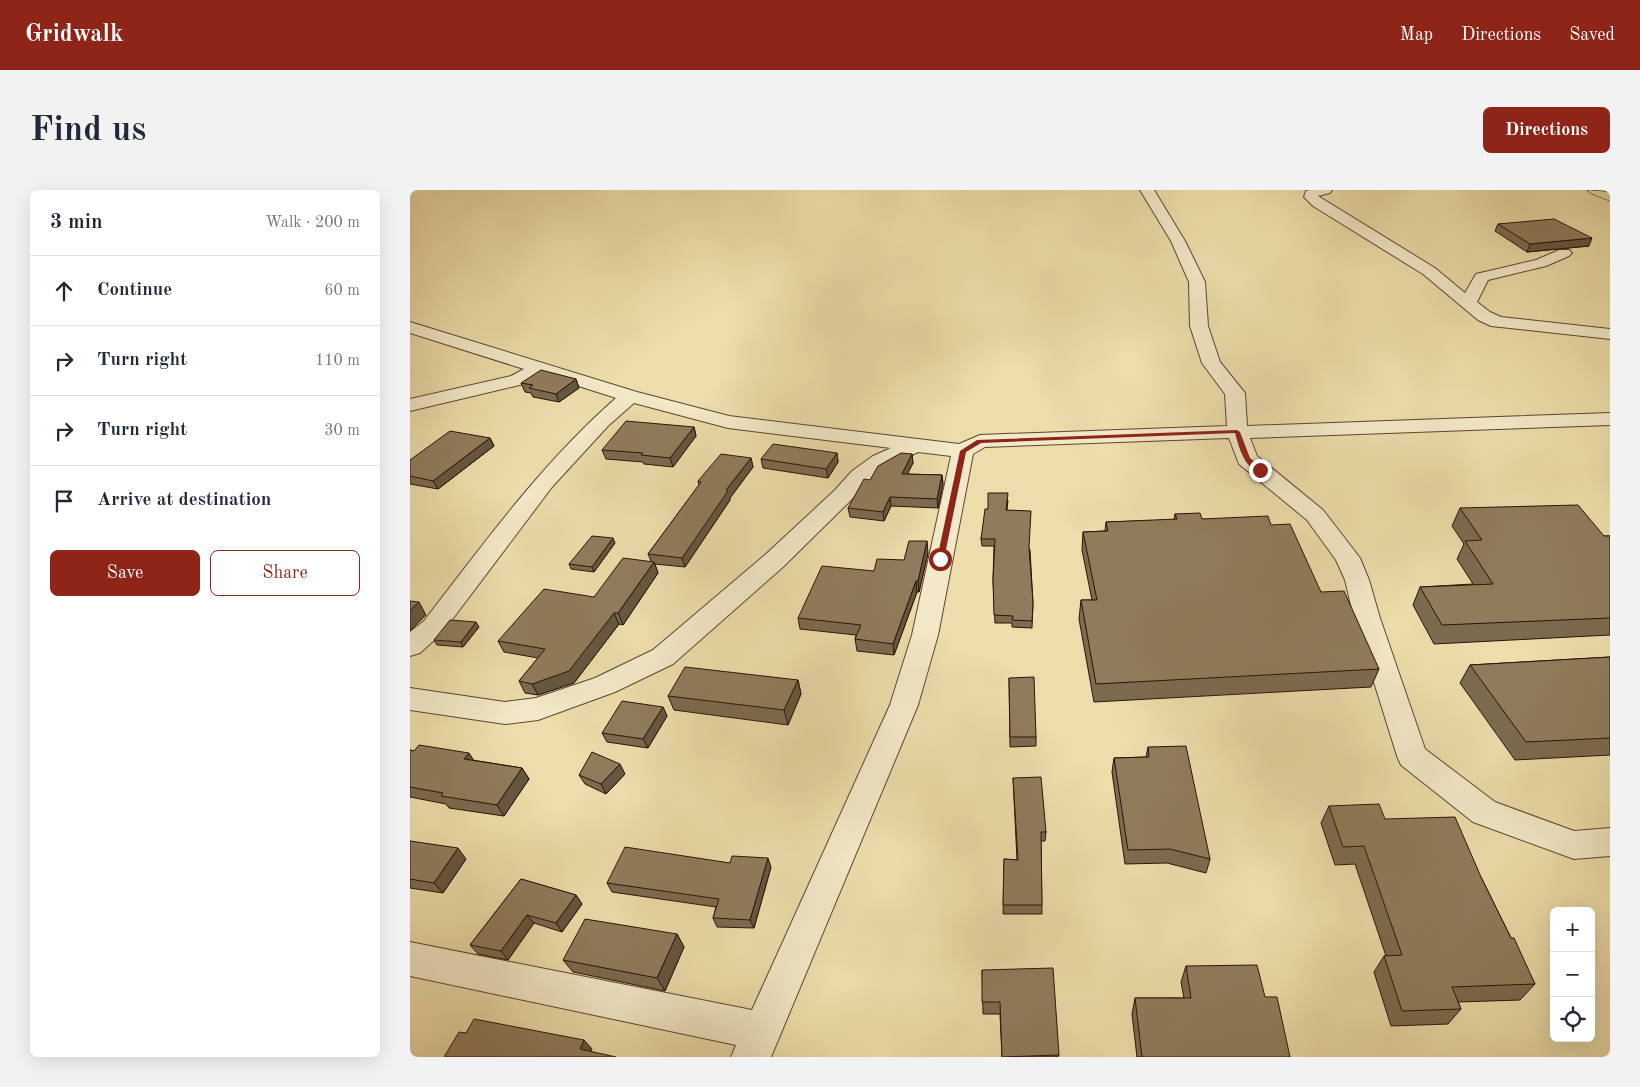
<!DOCTYPE html>
<meta charset="utf-8">
<style>
:root{--surface:#fff;--page:#f2f2f3;--text:#1f2937;--muted:#747a83;--line:#e0e1e3;--accent:#8f2418}
body{margin:0;font-family:"Old Standard TT",serif;background:var(--page);color:var(--text)}
.controls{position:absolute;right:15px;bottom:15px;display:grid;overflow:hidden;border-radius:8px;box-shadow:0 5px 20px #0002}
.controls button{width:45px;height:45px;display:grid;place-items:center;padding:0;border:0;border-bottom:1px solid var(--line);background:var(--surface);color:var(--text);font:25px sans-serif}
.stop{position:absolute;width:15px;height:15px;margin:-11px;border:4px solid #8f2418;border-radius:50%;background:#fff}
.stop.end{background:#8f2418;border-color:#fff;box-shadow:0 1px 5px #0008}
.list{margin:0;padding:0;list-style:none}
h2{display:flex;justify-content:space-between;align-items:center;height:65px;margin:0;padding:0 20px;font-size:21px}
h2 small{font-size:16px;font-weight:400;color:var(--muted)}
.list li{display:grid;grid-template-columns:32px 1fr auto;gap:15px;align-items:center;box-sizing:border-box;height:70px;padding:0 20px;border-top:1px solid var(--line)}
.list b{display:block;font-size:19px;white-space:nowrap}
.list em{font-size:16px;font-style:normal;color:var(--muted)}
.actions{display:flex;gap:10px;padding:15px 20px}
.actions a{flex:1;padding:11px 0;border:1px solid var(--accent);border-radius:8px;text-align:center;font-size:18px;color:var(--accent)}
.actions .main{background:var(--accent);color:#fff}
.icon{flex:none;width:28px;height:28px;fill:none;stroke:currentColor;stroke-width:2;stroke-linecap:round;stroke-linejoin:round}
.map{position:relative;flex:none;width:1200px;height:867px;overflow:hidden;border-radius:8px}
header{display:flex;align-items:center;gap:30px;box-sizing:border-box;height:70px;padding:0 25px;background:var(--accent);color:#fff}
header strong{font-size:24px}
nav{display:flex;gap:28px;margin-inline-start:auto;font-size:18px}
.intro{display:flex;align-items:center;justify-content:space-between;box-sizing:border-box;height:120px;padding:0 30px}
h1{margin:0;font-size:35px}
.button{padding:12px 22px;border-radius:8px;background:var(--accent);color:#fff;font-size:18px;font-weight:700}
main{display:flex;gap:30px;padding:0 30px}
aside{flex:1;background:var(--surface);border-radius:8px;box-shadow:0 5px 20px #0002}
.map>svg:first-child{display:block}
.lines{fill:none;stroke-linecap:round;stroke-linejoin:round}
.minor-casing{stroke:#5c4530;stroke-width:2}
.major-casing{stroke:#2c1207;stroke-width:1}
.minor{fill:#f3e9c8;fill-rule:evenodd}
.major{fill:#ecddaa;fill-rule:evenodd}
.wall{fill:#7c6b4f;stroke:#2c1207}
.shaded-wall{fill:#655740;stroke:#2c1207}
.building{fill:#907c5c;stroke:#2c1207}
.route{fill:#8f2418}
</style>
<header>
<strong>Gridwalk</strong>
<nav><a>Map</a><a>Directions</a><a>Saved</a></nav>
</header>
<div class="intro"><h1>Find us</h1><a class="button">Directions</a></div>
<main>
<aside>
<h2>3 min<small>Walk · 200 m</small></h2>
<ul class="list">
<li><svg class="icon" aria-label="ahead" viewBox="0 0 24 24"><path d="M12 20V5M6 11l6-6 6 6"/></svg><div><b>Continue</b></div><em>60 m</em></li>
<li><svg class="icon" aria-label="right" viewBox="0 0 24 24"><path d="M7 20v-9h11M14 6l5 5-5 5"/></svg><div><b>Turn right</b></div><em>110 m</em></li>
<li><svg class="icon" aria-label="right" viewBox="0 0 24 24"><path d="M7 20v-9h11M14 6l5 5-5 5"/></svg><div><b>Turn right</b></div><em>30 m</em></li>
<li><svg class="icon" aria-label="arrive" viewBox="0 0 24 24"><path d="M6 21V4h12l-3 4 3 4H6"/></svg><div><b>Arrive at destination</b></div></li>
</ul>
<div class="actions"><a class="main">Save</a><a>Share</a></div>
</aside>
<div class="map">
<svg width="1200" height="867" viewBox="0 0 1200 867">
<rect width="100%" height="100%" fill="#ecddaa"/>
<filter id="stains"><feTurbulence type="fractalNoise" baseFrequency=".004" numOctaves="4"/><feColorMatrix values="0 0 0 0 .2 0 0 0 0 .09 0 0 0 0 .02 0 0 0 .5 -.17"/></filter>
<radialGradient id="worn" r=".72"><stop offset=".6" stop-color="#630" stop-opacity="0"/><stop offset="1" stop-color="#630" stop-opacity=".3"/></radialGradient>
<g class="lines">
<g class="minor-casing">
<g id="minor">
<path d="M730,0H744L775,51L795,92L798,136L810,172L835,203L837,236L1200,223V235L840,248L847,266L913,320L950,368L959,390L970,428L1015,559L1085,612L1164,641L1200,638V666L1164,669L1063,632L991,575L987,566L944,428L935,390L926,370L897,330L829,274L819,248L575,257L563,264L528,445L508,515L361,867H321L326,855L0,786V752L342,820L480,515L502,445L541,266L508,262L479,276L458,291L441,310L373,377L263,474L205,502L128,530L95,534L0,520V498L95,512L126,508L185,488L243,460L355,365L425,300L442,281L463,266L481,258L318,238L224,213L198,236L142,297L32,443L10,463L0,466V442L14,431C74,353 132,273 206,208L131,184L114,194L0,221V209L101,186L114,179L0,143V132L227,202L319,226L549,254L570,245L817,236L815,204L792,173L780,136L779,92L761,51Z"/>
<polygon points="900,0 922,0 920,3 908,6 1025,78 1055,103 1066,84 1126,70 1149,60 1159,60 1162,63 1159,66 1136,76 1078,90 1067,112 1080,122 1091,127 1200,139 1200,149 1081,136 1068,130 1013,84 903,16 894,7 896,1"/>
</g>
</g>
<g class="major-casing">
<polygon id="major" points="1178,0 1200,2 1200,11 1180,3"/>
</g>
<use href="#minor" class="minor"/>
<use href="#major" class="major"/>
</g>
<g class="wall">
<polygon points="1088,34 1179,56 1117,62 1085,41"/>
<polygon points="166,189 169,198 149,212 123,207 121,203 115,202 111,193"/>
<polygon points="284,237 286,246 263,277 234,274 233,272 196,269 192,260"/>
<polygon points="80,248 84,256 28,299 0,294 0,270"/>
<polygon points="427,263 428,272 418,288 353,278 351,269"/>
<polygon points="502,264 503,273 497,284 532,285 533,294 528,318 481,316 474,331 440,327 438,318 460,290"/>
<polygon points="341,268 343,277 320,308 320,310 275,377 245,374 248,383 213,435 209,434 164,493 128,505 115,503 109,491 128,468 94,462 88,451 184,407 241,371 238,364 289,295 288,291"/>
<polygon points="598,310 597,320 620,360 623,413 622,438 602,437 602,433 585,433 583,390 584,356 572,356 571,349 578,319"/>
<polygon points="1050,318 1194,346 1200,346 1200,445 1024,454 1003,415 1010,397 1063,394 1047,369 1054,354 1042,336"/>
<polygon points="765,324 792,329 861,335 969,479 961,497 684,512 669,429 671,410 682,410 672,360 673,342 695,341 696,332 764,330"/>
<polygon points="205,353 184,382 161,379 159,374"/>
<polygon points="518,363 509,402 507,402 484,465 447,461 445,449 446,445 390,439 388,428 464,381"/>
<polygon points="69,437 53,457 27,455 24,450"/>
<polygon points="1200,467 1200,565 1105,570 1050,493 1060,475"/>
<polygon points="599,488 626,547 626,556 600,557"/>
<polygon points="388,490 391,504 378,535 264,520 258,506"/>
<polygon points="253,517 257,526 238,558 197,552 192,543"/>
<polygon points="738,557 800,669 796,683 757,673 715,674 702,582 704,568 736,567"/>
<polygon points="0,560 112,578 119,589 94,626 39,618 36,614 0,607"/>
<polygon points="215,584 196,604 175,594 169,585"/>
<polygon points="603,588 636,642 635,651 631,651 632,724 593,724 594,669 607,670"/>
<polygon points="919,616 975,629 1071,687 1101,748 1125,794 1110,810 1048,812 1051,819 1038,834 981,836 964,782 974,766 976,766 945,674 925,675 911,633"/>
<polygon points="0,651 56,669 33,703 0,698"/>
<polygon points="320,673 361,677 344,738 307,737 303,728 306,717 202,702 197,693"/>
<polygon points="111,689 166,705 172,714 152,742 124,733 98,770 68,764 60,755"/>
<polygon points="267,744 274,757 255,801 163,782 153,770"/>
<polygon points="776,776 855,807 880,867 727,867 722,824 725,808 774,808 771,792"/>
<polygon points="572,780 649,865 648,867 592,867 590,824 573,824"/>
</g>
<g class="shaded-wall">
<polygon points="1182,48 1179,56 1117,62 1120,54"/>
<polygon points="166,189 169,198 149,212 146,204"/>
<polygon points="284,237 286,246 263,277 260,268"/>
<polygon points="80,248 84,256 28,299 23,291"/>
<polygon points="427,263 428,272 418,288 416,279"/>
<polygon points="502,264 503,273 493,293 492,284"/>
<polygon points="341,268 343,277 320,308 320,310 275,377 272,368 316,300"/>
<polygon points="532,285 533,294 528,318 527,309"/>
<polygon points="480,307 481,316 474,331 473,322"/>
<polygon points="203,348 205,353 184,382 182,377"/>
<polygon points="517,351 518,363 509,402 508,391"/>
<polygon points="244,372 248,383 213,435 208,423"/>
<polygon points="506,391 507,402 484,465 483,454"/>
<polygon points="9,412 16,425 0,441 0,420"/>
<polygon points="204,423 209,434 164,493 128,505 122,494"/>
<polygon points="66,432 69,437 53,457 51,452"/>
<polygon points="388,490 391,504 378,535 374,520"/>
<polygon points="253,517 257,526 238,558 233,549"/>
<polygon points="59,563 66,574 54,569"/>
<polygon points="210,574 215,584 196,604 191,594"/>
<polygon points="112,578 119,589 94,626 87,615"/>
<polygon points="48,658 56,669 33,703 24,693"/>
<polygon points="358,668 361,677 344,738 340,730"/>
<polygon points="166,705 172,714 152,742 146,733"/>
<polygon points="117,725 124,733 98,770 91,761"/>
<polygon points="267,744 274,757 255,801 247,788"/>
<polygon points="174,850 182,859 178,867 170,859"/>
</g>
<g class="building">
<polygon points="1144,29 1182,48 1120,54 1088,34"/>
<polygon points="131,180 166,189 146,204 119,198 123,195 111,193"/>
<polygon points="216,231 284,237 260,268 231,265 233,263 192,260"/>
<polygon points="40,241 80,248 23,291 0,286 0,270"/>
<polygon points="363,254 427,263 416,279 351,269"/>
<polygon points="491,263 502,264 492,284 532,285 527,309 480,307 473,322 438,318 454,289 460,290 468,276"/>
<polygon points="311,264 341,268 316,300 318,301 272,368 238,364 291,292 288,291"/>
<polygon points="578,303 598,303 596,320 621,321 619,357 623,413 622,431 602,430 603,426 584,425 583,390 585,349 571,349 575,319 578,319"/>
<polygon points="1168,315 1194,346 1200,346 1200,428 1032,435 1010,397 1083,394 1055,351 1072,350 1050,318"/>
<polygon points="790,323 792,329 858,326 861,335 880,334 911,402 934,401 969,479 686,494 671,410 687,410 673,342 698,341 696,332 767,329 765,324"/>
<polygon points="182,346 203,348 182,377 159,374"/>
<polygon points="499,351 517,351 508,391 506,391 483,454 445,449 451,435 388,428 412,376 464,381 467,369 494,370"/>
<polygon points="213,368 244,372 208,423 204,423 159,481 122,494 109,491 135,459 88,451 134,399 184,407"/>
<polygon points="0,411 9,412 0,420"/>
<polygon points="40,430 66,432 51,452 24,450"/>
<polygon points="1200,467 1200,548 1116,552 1060,475"/>
<polygon points="275,477 388,490 374,520 258,506"/>
<polygon points="624,487 626,547 600,547 599,488"/>
<polygon points="212,511 253,517 233,549 192,543"/>
<polygon points="9,555 59,563 54,569 112,578 87,615 31,606 33,603 0,597 0,560 4,561"/>
<polygon points="776,556 800,669 760,659 718,660 704,568 739,567 738,557"/>
<polygon points="182,562 210,574 191,594 169,585"/>
<polygon points="631,587 636,642 631,642 632,715 593,715 594,669 608,670 603,588"/>
<polygon points="969,614 975,629 1045,627 1071,687 1101,748 1104,748 1125,794 1042,797 1051,819 992,821 974,766 992,765 954,656 933,657 919,616"/>
<polygon points="0,651 48,658 24,693 0,689"/>
<polygon points="215,657 320,673 322,666 358,668 340,730 303,728 309,709 197,693"/>
<polygon points="111,689 166,705 146,733 117,725 91,761 60,755"/>
<polygon points="175,729 267,744 247,788 153,770"/>
<polygon points="847,775 855,807 867,807 880,867 732,867 725,808 781,808 776,776"/>
<polygon points="643,778 649,865 592,867 590,812 572,812 572,780"/>
<polygon points="64,829 174,850 170,859 206,867 34,867 49,842 56,843"/>
</g>
<path class="route" d="M827,240L830,242L840,268L853,279V282C835,282 829,257 825,243L571,253L556,262L534,369L530,371L527,369L550,261L567,250Z"/>
<rect width="100%" height="100%" filter="url(#stains)"/>
<rect width="100%" height="100%" fill="url(#worn)"/>
</svg>
<div class="controls">
<button>+</button>
<button>−</button>
<button><svg class="icon" aria-label="locate" viewBox="0 0 24 24"><circle cx="12" cy="12" r="6"/><path d="M12 2v4M12 18v4M2 12h4M18 12h4"/></svg></button>
</div>
<div class="stop" style="left:530px;top:369px"></div>
<div class="stop end" style="left:850px;top:280px"></div>
</div>
</main>
